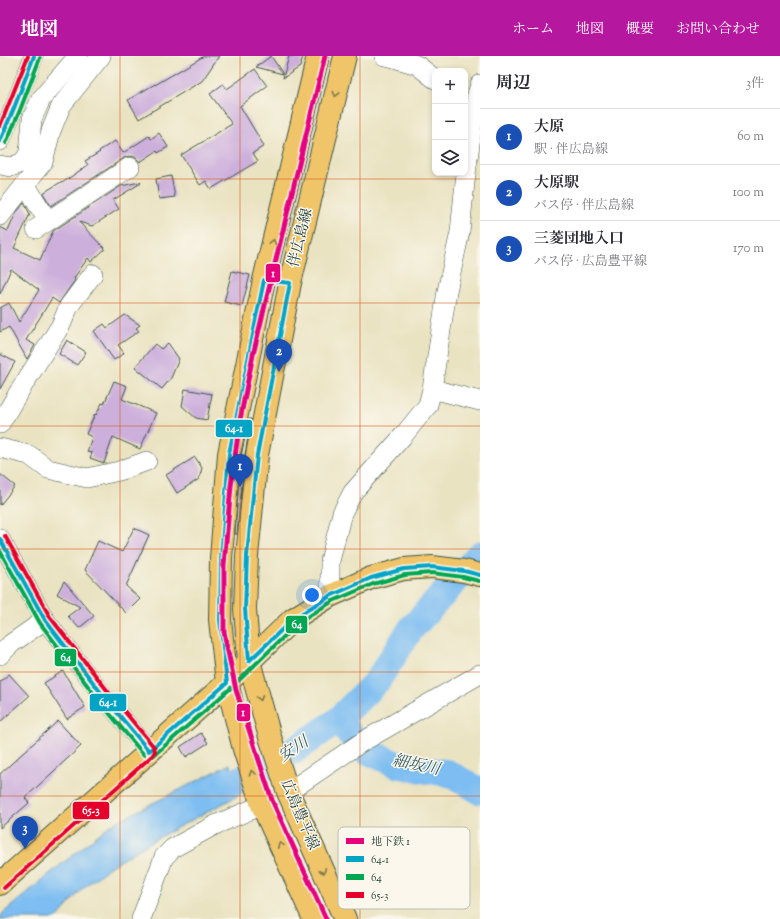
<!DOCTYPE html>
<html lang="ja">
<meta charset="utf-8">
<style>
:root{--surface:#fff;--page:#f7f7f7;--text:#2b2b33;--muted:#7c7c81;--line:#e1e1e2;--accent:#b5179e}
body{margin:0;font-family:"Sorts Mill Goudy","Noto Serif JP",serif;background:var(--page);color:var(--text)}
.controls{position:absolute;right:12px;top:12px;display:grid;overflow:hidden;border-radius:8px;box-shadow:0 2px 6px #0003}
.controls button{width:36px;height:36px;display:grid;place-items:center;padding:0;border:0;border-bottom:1px solid var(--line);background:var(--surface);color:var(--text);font:20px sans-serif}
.you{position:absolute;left:312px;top:539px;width:14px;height:14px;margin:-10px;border:3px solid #fff;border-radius:50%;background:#1a73e8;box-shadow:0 0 0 6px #1a73e833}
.badge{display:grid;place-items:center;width:26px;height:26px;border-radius:50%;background:var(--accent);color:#fff;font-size:13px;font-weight:700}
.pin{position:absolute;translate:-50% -33px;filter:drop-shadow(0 1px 2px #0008)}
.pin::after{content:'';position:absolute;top:21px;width:14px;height:12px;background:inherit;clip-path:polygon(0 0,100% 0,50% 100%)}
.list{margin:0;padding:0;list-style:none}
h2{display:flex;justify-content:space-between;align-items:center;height:52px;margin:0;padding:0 16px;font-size:17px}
h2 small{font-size:13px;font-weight:400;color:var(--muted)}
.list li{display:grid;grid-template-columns:26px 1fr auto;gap:12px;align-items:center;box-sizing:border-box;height:56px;padding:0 16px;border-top:1px solid var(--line)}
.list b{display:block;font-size:15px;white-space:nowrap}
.list p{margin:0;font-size:13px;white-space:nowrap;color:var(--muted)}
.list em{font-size:13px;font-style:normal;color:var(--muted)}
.icon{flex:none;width:22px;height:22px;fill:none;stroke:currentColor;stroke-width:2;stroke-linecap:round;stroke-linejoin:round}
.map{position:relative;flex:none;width:480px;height:863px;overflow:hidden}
header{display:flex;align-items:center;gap:24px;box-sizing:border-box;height:56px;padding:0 20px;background:var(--accent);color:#fff}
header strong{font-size:19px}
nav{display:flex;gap:22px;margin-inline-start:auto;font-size:14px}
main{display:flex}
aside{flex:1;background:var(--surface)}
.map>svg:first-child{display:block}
.water{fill:#7dbdf1;stroke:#4e7d92}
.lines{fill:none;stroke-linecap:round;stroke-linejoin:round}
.river{stroke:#7dbdf1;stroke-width:27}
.building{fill:#ccafdb}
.minor-casing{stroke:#3d5649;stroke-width:20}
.major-casing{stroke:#3d5649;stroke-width:24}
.minor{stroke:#fff;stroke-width:19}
.major{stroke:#f0c469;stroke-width:22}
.bus-1-casing{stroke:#fbf7ec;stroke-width:7}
.bus-2-casing{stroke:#fbf7ec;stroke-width:7}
.bus-3-casing{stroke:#fbf7ec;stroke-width:7}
.bus-1{stroke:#02a4c6;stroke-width:4}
.bus-2{stroke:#00a651;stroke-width:4}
.bus-3{stroke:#e4002b;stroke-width:4}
.metro-1-casing{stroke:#fbf7ec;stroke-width:8}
.metro-1{stroke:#e5007d;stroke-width:5}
.oneway{stroke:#7d7a4c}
.grid{fill:none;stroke:#d45610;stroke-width:1;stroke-opacity:0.55}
.labels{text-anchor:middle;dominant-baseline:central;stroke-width:3;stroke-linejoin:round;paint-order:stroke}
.street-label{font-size:15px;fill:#1f3d34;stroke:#fbf7ec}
.water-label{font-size:16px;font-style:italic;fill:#365d63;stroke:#fbf7ec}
.key{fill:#fbf7ec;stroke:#b9bfb5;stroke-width:1}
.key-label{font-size:11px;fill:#1f3d34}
.line-badge{stroke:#fbf7ec;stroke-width:1.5}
.badge-label{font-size:11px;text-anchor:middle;font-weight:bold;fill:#fff}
</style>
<header>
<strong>地図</strong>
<nav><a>ホーム</a><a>地図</a><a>概要</a><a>お問い合わせ</a></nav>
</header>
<main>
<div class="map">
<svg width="480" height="863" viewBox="0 0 480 863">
<rect width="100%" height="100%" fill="#fbf7ec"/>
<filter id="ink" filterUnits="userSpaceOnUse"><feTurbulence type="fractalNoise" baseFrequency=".025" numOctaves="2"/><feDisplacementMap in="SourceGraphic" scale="8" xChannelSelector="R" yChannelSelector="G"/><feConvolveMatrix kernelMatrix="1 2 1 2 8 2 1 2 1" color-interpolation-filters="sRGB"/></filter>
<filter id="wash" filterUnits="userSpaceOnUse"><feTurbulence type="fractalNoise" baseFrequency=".012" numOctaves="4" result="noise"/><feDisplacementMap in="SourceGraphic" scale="16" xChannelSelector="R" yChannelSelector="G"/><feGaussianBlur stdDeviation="0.9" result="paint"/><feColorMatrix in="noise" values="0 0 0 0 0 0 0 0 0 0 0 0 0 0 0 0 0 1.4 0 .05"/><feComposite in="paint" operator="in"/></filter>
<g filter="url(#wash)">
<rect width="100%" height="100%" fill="#eae3c2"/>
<polygon class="water" points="230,708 241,738 156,783 111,810 83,832 56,863 0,863 2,858 53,815 110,769"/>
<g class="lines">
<g class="river">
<polyline points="336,666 344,672 365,694 398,709 425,714 448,717 480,735"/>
<polyline points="204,741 228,729 275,707 336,666 377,625 411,573 480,498"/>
</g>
</g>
<g id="blocks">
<g class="building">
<polygon points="204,0 219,0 202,25 139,63 128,44 155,28 155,29"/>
<polygon points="271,0 283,18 256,11"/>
<polygon points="289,0 303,0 300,11 283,22"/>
<polygon points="255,13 267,30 240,50 264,90 253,97 258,105 211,133 206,125 200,129 181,99 232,68 210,38 223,28 227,33"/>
<polygon points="159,77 168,91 158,97 157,95 140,106 135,101 129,100 124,102 51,150 43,137 61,126 62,127 88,109 85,105 100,96 99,95 115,85 123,97 149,80 151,83"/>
<polygon points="171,120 175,141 159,143 156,123"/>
<polygon points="140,126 141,127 113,144 119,153 92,170 79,166 105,193 91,206 88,202 74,222 75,224 59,247 52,242 26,284 35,289 27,303 9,271 0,276 0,252 9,247 19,266 39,234 11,213 0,238 0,171 8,175 16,157 24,147 30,158 14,192 40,204 53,175 121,130"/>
<polygon points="232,215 250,219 242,250 224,246"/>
<polygon points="125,259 140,269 136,272 139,275 118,289 124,297 114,304 94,275 104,268 107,272"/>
<polygon points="67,284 86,296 77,309 59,298"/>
<polygon points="168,287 179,303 171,322 162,333 135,311 155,288 161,293"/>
<polygon points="0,298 15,306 0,333"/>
<polygon points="114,325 127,330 122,343 156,357 140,393 113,381 104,407 90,402 92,397 87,396 92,381 86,378 95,358 96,359 102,347 104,348"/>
<polygon points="185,333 212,338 207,364 196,362 182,350"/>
<polygon points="249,363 251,363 245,398 237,478 235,478 241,400"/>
<polygon points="195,401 202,412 199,423 177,437 166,419"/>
<polygon points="0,418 15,430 0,449"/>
<polygon points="134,472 149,479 126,530 140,543 126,557 85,514 98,485 122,496"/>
<polygon points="64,525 94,560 79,572 68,560 80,551 57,538"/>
<polygon points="63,615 85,651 67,663 44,627"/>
<polygon points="9,618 29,640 0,666 0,626"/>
<polygon points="58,665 81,690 25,742 29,747 0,772 0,718"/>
<polygon points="201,677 208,687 186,701 180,691"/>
</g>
</g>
</g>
<g filter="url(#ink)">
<use href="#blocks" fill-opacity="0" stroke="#3d5649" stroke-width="1"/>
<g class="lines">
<g class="minor-casing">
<g id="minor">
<polyline points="384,0 390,1 417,9 435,23"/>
<polyline points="0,85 14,52 34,0"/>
<polyline points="0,109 11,111 23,106 29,97 32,63 41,43 78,0"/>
<polyline points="25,128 48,165"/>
<polyline points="0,160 43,106 51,75 61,50 101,0"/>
<polyline points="36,173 130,111"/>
<polyline points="432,333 480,345"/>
<polyline points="0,368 17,339 61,269 69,250 93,218"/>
<polyline points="0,392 29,399 48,413 87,422 119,415 147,405"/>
<polyline points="0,483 45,564 105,642 149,695"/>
<polyline points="330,540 330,505 342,457 353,436 403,380 428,349 432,333 447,235 460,176 465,126 476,42 480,28"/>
<polyline points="0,599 12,587 45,564"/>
<polyline points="288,736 362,686 480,618"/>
<polyline points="141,863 164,801 173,792 215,769 262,749"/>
</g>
</g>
<g class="major-casing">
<g id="major">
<polyline points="0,828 227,627 293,563 330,540 371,522 404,513 432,511 464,515 480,519"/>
<polyline points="314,863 262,749 244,693 227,627 220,564 221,503 229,398 264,224 318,0"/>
<polyline points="345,863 288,736 270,681 249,605 245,553 247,500 257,399 290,227 345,0"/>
</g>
</g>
<use href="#minor" class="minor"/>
<use href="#major" class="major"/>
<g class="bus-1-casing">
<g id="bus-1">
<polyline points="0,85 14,52 34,0"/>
<polyline points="0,483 45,564 105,642 149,695 227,627 220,564 221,503 229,398 264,224 290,227 257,399 247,500 245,553 249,605"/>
<polyline points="249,605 293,563 330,540 371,522 404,513 432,511 464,515 480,519"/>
</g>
</g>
<g class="bus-2-casing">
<g id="bus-2">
<polyline points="6,87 20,54 40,2"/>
<polyline points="0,495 40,567 100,646 144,699"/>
<polyline points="153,700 231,632 297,568 333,545 373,528 405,519 432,517 463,521 479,525"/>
</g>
</g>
<g class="bus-3-casing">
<g id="bus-3">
<polyline points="0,70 28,0"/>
<polyline points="4,832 153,699 155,695 154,691 110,638 50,561 5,480"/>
</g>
</g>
<use href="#bus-1" class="bus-1"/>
<use href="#bus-2" class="bus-2"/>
<use href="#bus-3" class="bus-3"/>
<g class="metro-1-casing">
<polyline id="metro-1" points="325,0 253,299 240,364 231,430 224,509 224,576 236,634 272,744 326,863"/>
</g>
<use href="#metro-1" class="metro-1"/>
</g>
<defs><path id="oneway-chevron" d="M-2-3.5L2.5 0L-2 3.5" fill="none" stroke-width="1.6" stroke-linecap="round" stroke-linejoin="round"/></defs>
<g class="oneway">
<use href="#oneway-chevron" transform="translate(336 38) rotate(104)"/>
<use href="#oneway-chevron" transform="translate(273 186) rotate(-76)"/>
<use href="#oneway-chevron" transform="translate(260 642) rotate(75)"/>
<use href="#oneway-chevron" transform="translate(252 717) rotate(-108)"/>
<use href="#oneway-chevron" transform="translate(280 789) rotate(-115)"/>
<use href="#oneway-chevron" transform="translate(323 815) rotate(66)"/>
</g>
</g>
<path class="grid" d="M120,0V863M240,0V863M360,0V863M0,123H480M0,247H480M0,370H480M0,493H480M0,616H480M0,740H480"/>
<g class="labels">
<g class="street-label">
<text transform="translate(301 182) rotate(-76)">伴広島線</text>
<text transform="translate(299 759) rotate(67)">広島豊平線</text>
</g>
<g class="water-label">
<text transform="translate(294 694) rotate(-33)">安川</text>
<text transform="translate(416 710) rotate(12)">細坂川</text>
</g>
</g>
<rect x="338" y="771" width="132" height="82" rx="6" class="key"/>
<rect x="346" y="782" width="18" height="6" fill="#e5007d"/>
<rect x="346" y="800" width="18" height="6" fill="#02a4c6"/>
<rect x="346" y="818" width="18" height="6" fill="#00a651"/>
<rect x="346" y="836" width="18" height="6" fill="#e4002b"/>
<g class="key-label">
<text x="371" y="789">地下鉄 1</text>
<text x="371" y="807">64-1</text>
<text x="371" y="825">64</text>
<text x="371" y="843">65-3</text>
</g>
<g class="line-badge">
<rect x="265" y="207" width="16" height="20" rx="4" fill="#e5007d"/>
<rect x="215" y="363" width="38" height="19" rx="4" fill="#02a4c6"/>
<rect x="285" y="559" width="23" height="19" rx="4" fill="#00a651"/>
<rect x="54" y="592" width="23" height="19" rx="4" fill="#00a651"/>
<rect x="89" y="637" width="38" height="19" rx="4" fill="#02a4c6"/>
<rect x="236" y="647" width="15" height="19" rx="4" fill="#e5007d"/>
<rect x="72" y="745" width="38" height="19" rx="4" fill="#e4002b"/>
</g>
<g class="badge-label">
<text x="273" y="221">1</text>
<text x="234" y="376">64-1</text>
<text x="297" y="572">64</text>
<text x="66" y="605">64</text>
<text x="108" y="650">64-1</text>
<text x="243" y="660">1</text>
<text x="91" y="758">65-3</text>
</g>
</svg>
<div class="controls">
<button>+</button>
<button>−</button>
<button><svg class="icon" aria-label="layers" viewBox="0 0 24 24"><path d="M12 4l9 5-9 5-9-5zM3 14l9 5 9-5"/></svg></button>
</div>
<div class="you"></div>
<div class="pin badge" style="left:240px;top:431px;background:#1a4fb4">1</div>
<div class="pin badge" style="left:279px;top:316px;background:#1a4fb4">2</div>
<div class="pin badge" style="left:25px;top:793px;background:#1a4fb4">3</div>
</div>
<aside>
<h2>周辺<small>3件</small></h2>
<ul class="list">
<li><span class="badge" style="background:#1a4fb4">1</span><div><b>大原</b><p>駅 · 伴広島線</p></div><em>60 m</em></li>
<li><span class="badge" style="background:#1a4fb4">2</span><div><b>大原駅</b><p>バス停 · 伴広島線</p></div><em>100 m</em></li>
<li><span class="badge" style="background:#1a4fb4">3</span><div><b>三菱団地入口</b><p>バス停 · 広島豊平線</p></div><em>170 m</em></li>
</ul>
</aside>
</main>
